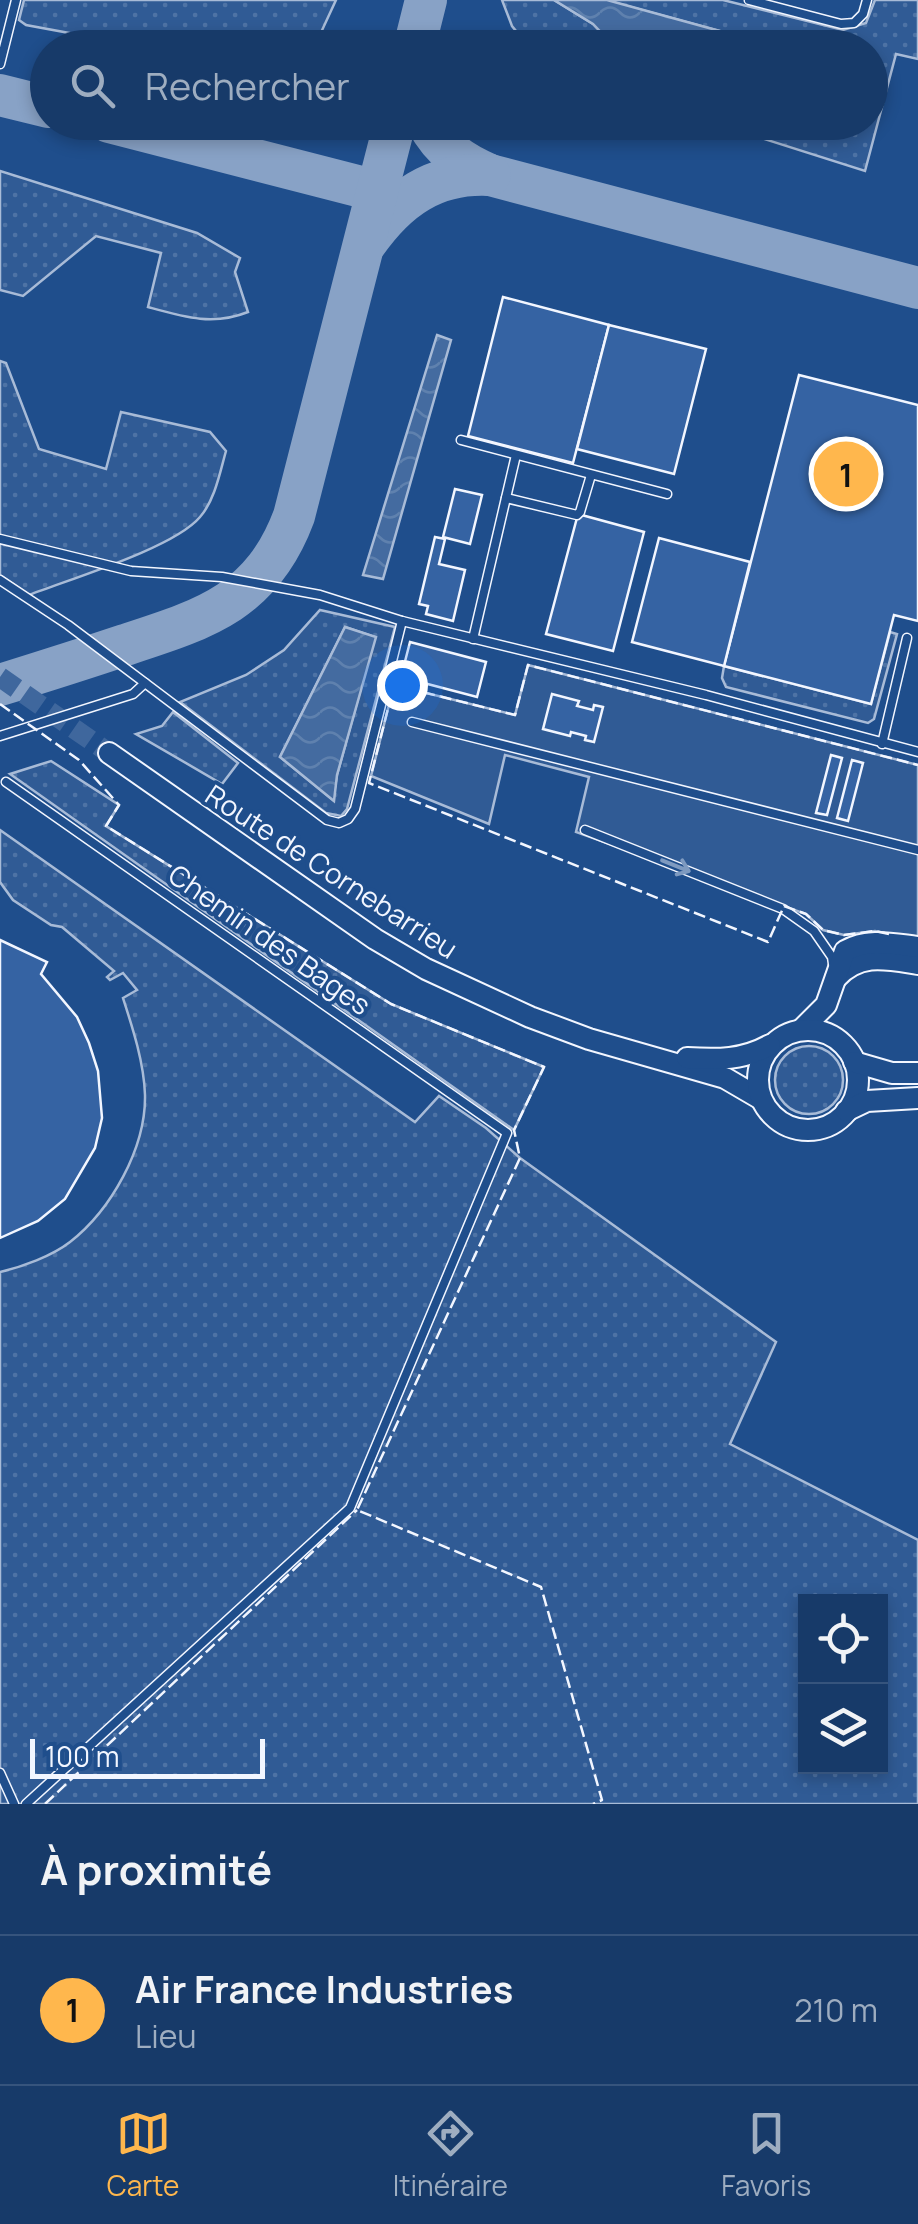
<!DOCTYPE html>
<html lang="fr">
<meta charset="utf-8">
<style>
:root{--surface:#173a69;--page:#244571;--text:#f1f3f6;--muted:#9eadc0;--line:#36547d;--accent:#ffb74d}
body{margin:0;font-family:Manrope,sans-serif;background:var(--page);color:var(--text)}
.controls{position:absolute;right:30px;bottom:30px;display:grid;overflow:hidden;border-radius:0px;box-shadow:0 5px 15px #0003}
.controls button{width:90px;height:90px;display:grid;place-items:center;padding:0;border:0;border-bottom:2px solid var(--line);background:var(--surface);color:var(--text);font:50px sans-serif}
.scale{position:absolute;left:30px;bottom:25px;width:235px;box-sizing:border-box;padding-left:10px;border:5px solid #f2f6ff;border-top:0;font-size:28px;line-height:35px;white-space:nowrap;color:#f2f6ff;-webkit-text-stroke:8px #1f4e8c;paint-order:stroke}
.you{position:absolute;left:402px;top:685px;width:35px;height:35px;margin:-25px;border:8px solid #fff;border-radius:50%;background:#1a73e8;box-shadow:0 0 0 15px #1a73e833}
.badge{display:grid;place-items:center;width:65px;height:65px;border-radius:50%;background:var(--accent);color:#111;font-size:32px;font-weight:700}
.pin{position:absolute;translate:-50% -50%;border:5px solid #fff;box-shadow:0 2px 10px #0006}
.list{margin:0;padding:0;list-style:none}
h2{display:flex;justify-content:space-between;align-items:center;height:130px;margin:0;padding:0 40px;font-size:42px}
h2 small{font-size:32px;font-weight:400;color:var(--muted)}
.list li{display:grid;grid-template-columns:65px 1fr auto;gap:30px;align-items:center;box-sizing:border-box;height:150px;padding:0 40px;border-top:2px solid var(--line)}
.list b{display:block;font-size:38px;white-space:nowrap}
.list p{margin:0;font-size:32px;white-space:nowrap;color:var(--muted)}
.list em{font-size:32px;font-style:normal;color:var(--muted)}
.icon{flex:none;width:55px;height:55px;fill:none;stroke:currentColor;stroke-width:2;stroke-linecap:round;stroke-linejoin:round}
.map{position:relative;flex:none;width:918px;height:1804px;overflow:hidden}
.search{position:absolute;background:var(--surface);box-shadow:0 5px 15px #0003;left:30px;right:30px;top:30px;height:110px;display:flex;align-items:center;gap:25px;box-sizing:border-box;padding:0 35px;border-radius:55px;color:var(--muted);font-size:38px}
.sheet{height:280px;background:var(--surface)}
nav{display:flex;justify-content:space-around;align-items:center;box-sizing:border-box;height:140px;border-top:2px solid var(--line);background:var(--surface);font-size:28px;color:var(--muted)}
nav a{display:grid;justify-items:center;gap:5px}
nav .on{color:var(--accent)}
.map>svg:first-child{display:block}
.grass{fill:url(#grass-dots);stroke:#a8bbd7;stroke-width:2.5;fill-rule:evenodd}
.built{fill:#305b95;stroke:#a8bbd7;stroke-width:2.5}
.water{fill:url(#water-waves);stroke:#a8bbd7;stroke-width:2.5}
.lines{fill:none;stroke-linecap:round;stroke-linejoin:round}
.taxiway{stroke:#88a2c6;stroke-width:42}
.building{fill:#3563a3;stroke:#f2f6ff;stroke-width:2.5}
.secondary-tunnel{stroke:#3f679d;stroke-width:20;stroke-dasharray:20 10;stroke-linecap:butt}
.lane-casing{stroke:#f2f6ff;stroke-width:11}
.secondary-casing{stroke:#f2f6ff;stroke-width:24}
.lane{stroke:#1f4e8c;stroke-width:8}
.secondary{stroke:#1f4e8c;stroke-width:20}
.fence{stroke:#f2f6ff;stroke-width:2.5;stroke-dasharray:12 5;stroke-linecap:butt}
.oneway{stroke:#7e9ac0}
.labels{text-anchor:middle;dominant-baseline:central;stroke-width:8;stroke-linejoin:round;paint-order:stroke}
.street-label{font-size:28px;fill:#f2f6ff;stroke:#1f4e8c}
</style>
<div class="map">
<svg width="918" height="1804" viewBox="0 0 918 1804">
<defs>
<pattern id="grass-dots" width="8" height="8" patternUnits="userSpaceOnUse" patternTransform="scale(2.5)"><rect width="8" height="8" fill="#305b95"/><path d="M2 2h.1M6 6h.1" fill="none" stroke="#4e73a5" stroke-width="1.8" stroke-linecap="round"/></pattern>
<pattern id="water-waves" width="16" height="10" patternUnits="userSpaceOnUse" patternTransform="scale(2.5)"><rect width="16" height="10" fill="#446ba0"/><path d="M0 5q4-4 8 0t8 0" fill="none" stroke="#5f81ae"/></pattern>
</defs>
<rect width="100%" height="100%" fill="#1f4e8c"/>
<g class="grass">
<polygon points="24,0 336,0 318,39 303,48 145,47 26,25 19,20"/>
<polygon points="502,0 554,0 593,24 615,47 529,47 512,26"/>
<polygon points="605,0 723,0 843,30 866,23 875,0 918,0 918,59 896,54 865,171 714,123 870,122 870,48 779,47"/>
<path d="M0,171L197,233L240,258L235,272L248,312C213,326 184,317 148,307L161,253L96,236L23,296L0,290Z"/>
<path d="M0,361L6,363L39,449L106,469L121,412L210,432L226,451C220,472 215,500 200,517C174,548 70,579 29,595L0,575Z"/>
<path d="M320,610L395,627L347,809L341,816L326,813L180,702L246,675L284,650ZM345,627L375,637L337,775L333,800L280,757Z"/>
<polygon points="890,632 897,634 874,719 868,723 726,687 722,678 724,666 871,704"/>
<polygon points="173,712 238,763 222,784 136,734 162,726"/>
<polygon points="51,761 119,805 106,826 391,1004 544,1067 514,1130 10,774"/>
<path d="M0,830L415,1122L439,1096L486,1128L520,1158L776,1342L730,1444L918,1540V1804H0V1272C22,1267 52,1256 70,1242C111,1210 146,1148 145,1095C144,1063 133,1029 123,998L137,990L123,973L110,980L107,977L114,971L62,927L51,925L13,900L0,882ZM806,1602H880V1766H806Z"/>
<circle cx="809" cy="1080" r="34"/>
</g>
<polygon class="built" points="528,665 918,765 918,940 875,931 844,935 823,930 806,914 576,832 589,777 505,755 489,824 371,776 394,685 515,715"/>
<g class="water">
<polygon points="554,0 607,0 778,47 615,47 593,24"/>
<polygon points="437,335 451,340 383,579 363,575"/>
<polygon points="345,627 376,637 337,775 334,801 280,757"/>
</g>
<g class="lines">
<g class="taxiway">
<polyline points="414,48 426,0"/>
<polyline points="0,95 48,107"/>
<polyline points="109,122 377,191"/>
<path d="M427,122C442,150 462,163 490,175L918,288"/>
<path d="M366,243C397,199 434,172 490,175"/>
<path d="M0,685C42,672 83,659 125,645C205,619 262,602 294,516L395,122"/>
</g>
</g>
<g class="building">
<polygon points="503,297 609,325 573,463 468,436"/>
<polygon points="609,325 706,349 674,474 577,449"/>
<polygon points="799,375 918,405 918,621 894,615 871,704 724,666"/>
<polygon points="455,489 482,495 470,544 443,537"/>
<polygon points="578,514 644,532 613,651 546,634"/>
<polygon points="435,537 445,539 439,564 465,570 453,621 426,614 428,606 419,604"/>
<polygon points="659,538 750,562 724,666 632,642"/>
<polygon points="410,642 486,662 477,697 401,677"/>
<polygon points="552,694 579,701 577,706 593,710 594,705 603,707 594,742 585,740 586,736 571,732 570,736 543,729"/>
<polygon points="831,755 842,758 827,815 816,813"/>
<polygon points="852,760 863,763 848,821 837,818"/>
<polygon points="0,940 47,962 41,974 77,1017 89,1043 98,1071 102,1118 95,1148 65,1199 38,1221 0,1238"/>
</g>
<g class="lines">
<polyline class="secondary-tunnel" points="0,677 109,753"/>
<g class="lane-casing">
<g id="lane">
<polyline points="749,0 841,24 854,23 863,14 867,0"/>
<polyline points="0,64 16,0"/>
<polyline points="461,440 667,494"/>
<polyline points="506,498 577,515 580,512 591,475"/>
<polyline points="0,539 131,571 222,577 320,595 402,621 706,695 918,752"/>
<polyline points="0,580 68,625 327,820 339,823 348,819 355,809 402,621"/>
<polyline points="473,639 516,455"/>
<polyline points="412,722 918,850"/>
<polyline points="0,736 133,694 145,683"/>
<polyline points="882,744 907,638"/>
<polyline points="6,782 507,1133 350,1508 26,1804"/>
<polyline points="585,830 783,909 814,931 832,957 833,964"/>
<polyline points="0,1773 14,1804"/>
</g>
</g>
<g class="secondary-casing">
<g id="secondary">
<polyline points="109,753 375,939 426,969 530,1017 589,1039 725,1078 761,1099"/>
<path d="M836,978C860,952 886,959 918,964"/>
<path d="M801,1030L826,1005L845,951C869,938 892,944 918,947"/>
<circle cx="808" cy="1080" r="50"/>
<path d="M687,1058C718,1060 743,1060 770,1045"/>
<polyline points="854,1062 892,1073 918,1073"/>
<polyline points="846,1111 867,1101 918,1098"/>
</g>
</g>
<use href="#lane" class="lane"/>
<use href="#secondary" class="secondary"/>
<g class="fence">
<polyline points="0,704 79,760 119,805 106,826 391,1004 544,1067 514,1130 520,1158 357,1510 541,1587 602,1800 593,1804"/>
<polyline points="889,934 875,931 844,935 823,930 806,914 784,906 768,942 369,783 394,685 515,715 528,665 918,765"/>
<polyline points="45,1804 357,1510"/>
</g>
</g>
<defs><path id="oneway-shaft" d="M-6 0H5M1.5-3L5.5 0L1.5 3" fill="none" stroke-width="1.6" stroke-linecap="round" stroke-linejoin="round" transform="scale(2.5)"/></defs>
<use class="oneway" href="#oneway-shaft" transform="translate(676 866) rotate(22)"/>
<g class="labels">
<g class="street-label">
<text transform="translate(332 871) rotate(33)">Route de Cornebarrieu</text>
<text transform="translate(270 939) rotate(35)">Chemin des Bages</text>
</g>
</g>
</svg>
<div class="controls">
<button><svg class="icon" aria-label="locate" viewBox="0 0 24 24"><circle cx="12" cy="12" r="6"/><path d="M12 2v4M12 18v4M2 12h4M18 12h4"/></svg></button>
<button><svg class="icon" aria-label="layers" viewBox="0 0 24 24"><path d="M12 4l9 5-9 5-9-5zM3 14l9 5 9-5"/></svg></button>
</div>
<div class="scale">100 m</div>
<div class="you"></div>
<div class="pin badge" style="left:846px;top:474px">1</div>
<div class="search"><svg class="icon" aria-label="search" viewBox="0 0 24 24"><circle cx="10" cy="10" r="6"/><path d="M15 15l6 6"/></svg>Rechercher</div>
</div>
<section class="sheet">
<h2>À proximité<small></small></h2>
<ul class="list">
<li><span class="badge">1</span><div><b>Air France Industries</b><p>Lieu</p></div><em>210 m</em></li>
</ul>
</section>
<nav>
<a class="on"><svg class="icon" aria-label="map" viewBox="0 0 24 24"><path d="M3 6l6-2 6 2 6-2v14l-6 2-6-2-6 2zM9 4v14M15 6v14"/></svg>Carte</a>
<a><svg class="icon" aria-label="directions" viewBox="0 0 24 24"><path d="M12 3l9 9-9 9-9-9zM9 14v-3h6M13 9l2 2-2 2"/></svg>Itinéraire</a>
<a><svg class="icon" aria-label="saved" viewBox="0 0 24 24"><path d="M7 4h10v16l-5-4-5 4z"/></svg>Favoris</a>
</nav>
